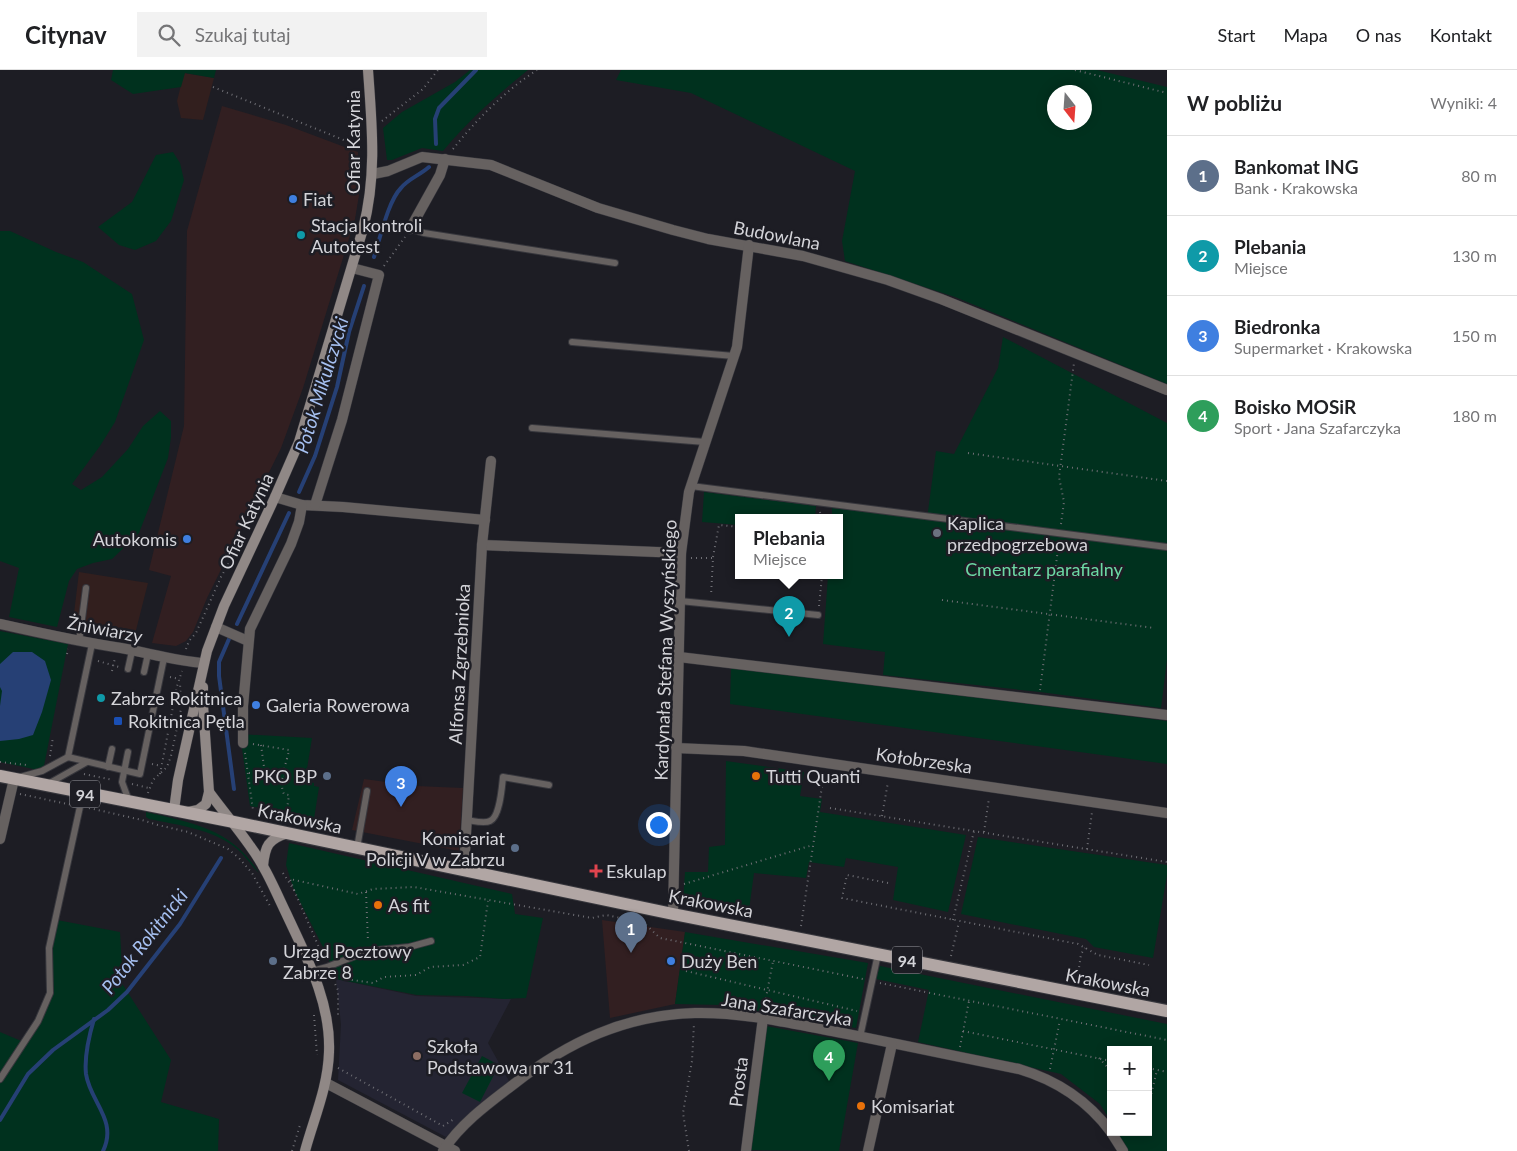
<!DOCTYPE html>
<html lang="pl">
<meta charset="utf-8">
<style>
:root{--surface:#fff;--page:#f2f2f2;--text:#202124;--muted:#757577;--line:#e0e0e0;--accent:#d93025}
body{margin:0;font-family:Lato,sans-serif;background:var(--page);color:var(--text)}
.controls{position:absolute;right:15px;bottom:15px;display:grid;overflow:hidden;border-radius:0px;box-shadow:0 2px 12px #0003}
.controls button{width:45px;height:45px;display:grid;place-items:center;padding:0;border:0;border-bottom:1px solid var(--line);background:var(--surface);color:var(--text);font:25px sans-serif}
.compass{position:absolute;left:1047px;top:15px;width:45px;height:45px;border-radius:50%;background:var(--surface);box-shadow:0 2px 12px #0003;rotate:163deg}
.you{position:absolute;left:658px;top:754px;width:18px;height:18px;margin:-12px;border:4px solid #fff;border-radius:50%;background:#1a73e8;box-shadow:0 0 0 8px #1a73e833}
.badge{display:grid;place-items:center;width:32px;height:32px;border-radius:50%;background:var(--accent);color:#fff;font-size:16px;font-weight:700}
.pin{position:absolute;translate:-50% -41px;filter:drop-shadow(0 1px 2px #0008)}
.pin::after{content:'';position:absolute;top:26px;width:18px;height:15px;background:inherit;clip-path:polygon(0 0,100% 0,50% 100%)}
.popup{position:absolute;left:735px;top:444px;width:108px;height:65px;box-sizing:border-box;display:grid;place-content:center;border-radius:0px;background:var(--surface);filter:drop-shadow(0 1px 4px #0005);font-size:16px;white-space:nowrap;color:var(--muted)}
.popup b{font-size:19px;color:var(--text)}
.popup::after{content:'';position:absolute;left:50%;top:100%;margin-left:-10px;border:10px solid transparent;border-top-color:var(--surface)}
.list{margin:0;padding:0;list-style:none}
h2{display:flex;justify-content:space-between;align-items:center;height:65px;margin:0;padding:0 20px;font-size:21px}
h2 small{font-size:16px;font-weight:400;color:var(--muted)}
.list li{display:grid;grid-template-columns:32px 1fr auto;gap:15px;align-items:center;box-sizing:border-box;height:80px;padding:0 20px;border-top:1px solid var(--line)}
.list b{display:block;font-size:19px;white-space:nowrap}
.list p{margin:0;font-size:16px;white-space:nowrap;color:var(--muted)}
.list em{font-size:16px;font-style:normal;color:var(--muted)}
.icon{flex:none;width:28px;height:28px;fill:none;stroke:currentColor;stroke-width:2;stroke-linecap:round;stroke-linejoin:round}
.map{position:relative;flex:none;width:1167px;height:1081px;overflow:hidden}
header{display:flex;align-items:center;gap:30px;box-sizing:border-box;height:70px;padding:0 25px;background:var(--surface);border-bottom:1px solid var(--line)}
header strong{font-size:24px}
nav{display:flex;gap:28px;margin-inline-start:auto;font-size:18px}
.search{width:350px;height:45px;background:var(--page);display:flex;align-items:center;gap:12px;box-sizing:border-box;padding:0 18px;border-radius:0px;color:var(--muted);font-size:19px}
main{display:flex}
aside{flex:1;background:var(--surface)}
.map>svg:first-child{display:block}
.commercial{fill:#321f21}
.industrial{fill:#321f1e}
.built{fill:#242432}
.green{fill:#00311e;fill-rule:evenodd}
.water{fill:#264075}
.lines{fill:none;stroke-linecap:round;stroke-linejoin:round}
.stream{stroke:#264075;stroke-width:4}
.lane-casing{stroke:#37373d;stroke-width:8}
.street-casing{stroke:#37373d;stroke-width:11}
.secondary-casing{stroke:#37373d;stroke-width:11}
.primary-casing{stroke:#37373d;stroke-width:14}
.path{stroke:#6f6f75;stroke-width:2;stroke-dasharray:1 4;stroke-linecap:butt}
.lane{stroke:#666160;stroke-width:6}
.street{stroke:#666160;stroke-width:10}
.secondary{stroke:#908886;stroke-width:10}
.primary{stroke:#b1a6a4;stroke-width:12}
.shop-dot{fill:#3f7fe0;stroke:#1d1d24;stroke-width:2}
.culture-dot{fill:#0f9aa8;stroke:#1d1d24;stroke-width:2}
.worship-dot{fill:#6b7280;stroke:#1d1d24;stroke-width:2}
.transit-dot{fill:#1a4fb4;stroke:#1d1d24;stroke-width:2}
.service-dot{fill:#5c6f8a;stroke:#1d1d24;stroke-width:2}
.food-dot{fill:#e8710a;stroke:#1d1d24;stroke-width:2}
.health-dot{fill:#e0444e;stroke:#1d1d24;stroke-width:2}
.education-dot{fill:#8d6e63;stroke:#1d1d24;stroke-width:2}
.labels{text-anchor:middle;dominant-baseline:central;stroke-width:5;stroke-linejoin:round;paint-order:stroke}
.shield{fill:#1d1d24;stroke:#9d9da3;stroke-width:1}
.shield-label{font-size:16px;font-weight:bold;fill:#d4d4d9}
.street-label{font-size:18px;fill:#d4d4d9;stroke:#1d1d24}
.poi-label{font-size:18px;fill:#d4d4d9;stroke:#1d1d24;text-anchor:start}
.park-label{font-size:18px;fill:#6cd8a4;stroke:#1d1d24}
.water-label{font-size:19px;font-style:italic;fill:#a6c0f1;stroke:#1d1d24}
</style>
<header>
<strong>Citynav</strong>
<div class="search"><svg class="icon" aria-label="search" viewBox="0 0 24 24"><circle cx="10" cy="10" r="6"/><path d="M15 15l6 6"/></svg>Szukaj tutaj</div>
<nav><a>Start</a><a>Mapa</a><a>O nas</a><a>Kontakt</a></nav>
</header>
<main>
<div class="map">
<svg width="1167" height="1081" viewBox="0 0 1167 1081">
<rect width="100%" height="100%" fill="#1d1d24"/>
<g class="commercial">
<polygon points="222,36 286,55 358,82 359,125 355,149 303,318 281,378 207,528 193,562 186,571 176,576 152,573 171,506 149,500 184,356 187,161"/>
<polygon points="364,709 416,716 463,718 459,781 352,760"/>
<polygon points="602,850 685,862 675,934 610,948"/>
</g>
<g class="industrial">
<polygon points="184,3 214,8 203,50 181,48 177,31"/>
<polygon points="79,502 148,513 134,568 72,560"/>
</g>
<polygon class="built" points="336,909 416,926 511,929 488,973 509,1011 446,1067 338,1010 341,954"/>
<g class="green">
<polygon points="113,0 216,0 214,8 185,3 181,17 133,24 111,10"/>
<path d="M470,0H528C497,25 469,50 443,81L422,78L392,90H387L383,58L402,42L455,12Z"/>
<path d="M621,0H1097L1167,17V314L955,227L845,191L842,171L855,101L691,23L616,10ZM1054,22H1084V52H1054Z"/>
<polygon points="173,82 180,93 184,110 171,151 156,171 135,180 119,175 98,157 132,132 156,85"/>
<polygon points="0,161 10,161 56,182 83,192 132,224 144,270 115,352 100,376 72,414 81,420 102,407 128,379 143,356 160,341 171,351 171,367 168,388 139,463 112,489 93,493 77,499 69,511 57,557 9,547 19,498 0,491"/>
<polygon points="1003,267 1167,353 1167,590 1161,638 1040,622 883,605 885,582 823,574 828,506 839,506 839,448 832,448 832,438 927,449 936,381 954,384 998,298"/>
<polygon points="704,422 816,436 815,448 739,448 739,455 702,452"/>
<polygon points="0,561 68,574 43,701 0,692"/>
<polygon points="731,597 1167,651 1167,694 730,634"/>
<polygon points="240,664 312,668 305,711 314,713 314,716 319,717 314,749 250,736"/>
<polygon points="726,691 804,702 800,726 822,729 820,742 966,765 948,842 893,830 898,797 846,788 844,797 809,792 806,808 754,803 749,840 683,831 685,802 708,802 709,777 725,775"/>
<path d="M146,742C193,753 232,759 259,803C252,797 245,785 236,778C212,759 178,755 149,749L146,747Z"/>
<polygon points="978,767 1167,795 1167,805 1153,888 1094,877 1086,869 961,844"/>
<polygon points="289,773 512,824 515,844 543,848 526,928 504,929 467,926 417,925 336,909 326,883 294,820 286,795"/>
<polygon points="57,850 120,862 123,915 171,990 161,1032 219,1049 218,1081 0,1081 0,962 26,973 40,954 53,925 53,876"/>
<polygon points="685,862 868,893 856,958 723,935 675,934"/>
<polygon points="880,896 1167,954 1167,1081 1128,1081 1117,1062 1148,1062 1148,980 1111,980 1111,1052 1100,1034 1061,1004 918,972 929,920 876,909"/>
<polygon points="766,956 858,973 839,1081 748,1080"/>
<polygon points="482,986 499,995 480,1032 462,1023"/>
</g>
<polygon class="water" points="13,582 32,582 45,591 51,610 42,642 33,665 19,669 0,671 0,636 2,621 0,617 0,594"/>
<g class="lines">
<g class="stream">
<polyline points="436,74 435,49 439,38 476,0"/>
<path d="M374,187C380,169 388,131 401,118C408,109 420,105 429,97"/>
<polyline points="299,422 315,386 337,317 349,262 364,216"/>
<polyline points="237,554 289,443"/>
<polyline points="229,569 219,592 219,606 234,719"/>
<path d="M94,949C89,966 84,986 86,1004C90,1032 118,1050 103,1081"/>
<polyline points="0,1050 28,1004 53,980 108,940 127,922 180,854 221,788"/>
</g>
<g class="lane-casing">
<g id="lane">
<polyline points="410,159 424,163 615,193"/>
<polyline points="572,272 734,286"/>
<polyline points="532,358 705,372"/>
<polyline points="691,416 1167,477"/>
<polyline points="680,531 818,545"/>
<polyline points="79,572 86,518"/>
<polyline points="128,599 132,581"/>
<polyline points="144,602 148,584"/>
<polyline points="128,682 122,712 129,731"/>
<polyline points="68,687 92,574"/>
<polyline points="108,697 112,679"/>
<polyline points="20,707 42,701 68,687 140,704 164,588"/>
<polyline points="48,714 87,692"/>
<path d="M467,750C474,751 484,754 490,751C500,747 502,716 503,707L549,715"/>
<polyline points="357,778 367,721"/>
<polyline points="312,901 327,897 368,881 409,877 431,871"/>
<polyline points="860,967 878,884"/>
<polyline points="0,1009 38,951 50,923 49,878 83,723"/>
</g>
</g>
<g class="street-casing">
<g id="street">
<polyline points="373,104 388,101 422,87 491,95 598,138 673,160 708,169 803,186 888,210 941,229 1167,320"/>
<polyline points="410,159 440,105 445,89"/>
<polyline points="275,427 302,435 343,437 485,450"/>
<polyline points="315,435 342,350 379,205 352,198"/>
<polyline points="482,475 681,483"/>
<path d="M0,554C40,563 80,572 121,578C149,583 176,591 204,593"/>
<polyline points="216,557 248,571"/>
<polyline points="679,587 1167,645"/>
<polyline points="243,673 243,636 250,559 291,474 299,452 302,435"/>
<polyline points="676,678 744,681 1167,743"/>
<polyline points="0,769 14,709"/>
<polyline points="464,800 482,475 491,391"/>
<polyline points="673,844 681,483 689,422 737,277 749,175"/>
<polyline points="326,1013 455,1081"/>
<polyline points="1111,1062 1123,1081"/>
<path d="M443,1081C460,1054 489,1033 514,1014C568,972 625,945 695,943C742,942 790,953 837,962C898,974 959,987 1019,999C1056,1010 1088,1031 1111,1062"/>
<polyline points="746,1081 763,948"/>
<polyline points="868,1081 892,974"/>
</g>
</g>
<g class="secondary-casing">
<g id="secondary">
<path d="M209,722C222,740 237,757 250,776C265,796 275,820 286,843C306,886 331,932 329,982C328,1017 314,1048 305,1081"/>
<path d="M174,740L178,710L207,581L224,536L275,427L299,372L363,159C377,105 372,56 368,0"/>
<polyline points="188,742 198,740 206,734 209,722 203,635 203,617"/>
<path d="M263,796C265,776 268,769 288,763"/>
</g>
</g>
<g class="primary-casing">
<polyline id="primary" points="0,706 229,751 673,844 1167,941"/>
</g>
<g class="path">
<polyline points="1075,0 1167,23"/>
<polyline points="213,17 361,77"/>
<polyline points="382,51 423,19 438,0"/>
<path d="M453,79C477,49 505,21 537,0"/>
<polyline points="384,196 405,167"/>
<polyline points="968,383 1167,411"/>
<polyline points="820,442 821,448"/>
<polyline points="1061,454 1064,432 1059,407 1074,293"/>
<polyline points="713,487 719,455 739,457"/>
<polyline points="691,488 713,488 711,526"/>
<polyline points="942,530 1154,558"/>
<polyline points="819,536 822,506"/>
<polyline points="186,579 189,571 196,563 221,507 243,468"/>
<polyline points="67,584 68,579"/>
<polyline points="98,591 119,597"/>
<polyline points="112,601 115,588"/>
<polyline points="170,607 180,609"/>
<polyline points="1040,620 1059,471"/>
<path d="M253,674L289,680C287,692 278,712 284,724L289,725L286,746"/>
<polyline points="261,675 265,704"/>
<polyline points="245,683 253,740"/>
<polyline points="50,686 53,667"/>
<polyline points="0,692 27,695"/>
<polyline points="152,694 161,696"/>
<polyline points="249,703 284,706"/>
<polyline points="84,704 113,710"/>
<polyline points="160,704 177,616 182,601"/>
<polyline points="132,714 149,718"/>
<polyline points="148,723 153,710 167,697 171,686 181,639 180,612"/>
<polyline points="20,724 72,735"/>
<polyline points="89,738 142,750 158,755 188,762 228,779 239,788 252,803 270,836"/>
<polyline points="830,738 1167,792"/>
<polyline points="882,746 888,712"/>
<polyline points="984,762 989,728"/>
<polyline points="1087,779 1092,742"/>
<polyline points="283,803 294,820 290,809 358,824 373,819 414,817 592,848 606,845 644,853 660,868 863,909"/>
<polyline points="888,813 847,805 842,828 1078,874 1098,885 1149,895"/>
<polyline points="684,814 813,775"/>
<polyline points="294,820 324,889"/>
<polyline points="366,822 368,872"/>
<polyline points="953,850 974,761"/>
<polyline points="801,856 824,703"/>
<polyline points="951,886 959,852"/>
<polyline points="686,901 857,941"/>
<polyline points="331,905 338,920 338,946"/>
<polyline points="332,907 373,913 384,907 416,905 430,897 463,895 480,887 488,831"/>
<polyline points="1077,912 1081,884 1085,878"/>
<polyline points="880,913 1167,970"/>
<polyline points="764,938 773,891"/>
<polyline points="314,945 317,985"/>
<polyline points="963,961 1111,991"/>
<polyline points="960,977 969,931"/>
<polyline points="1099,988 1111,1001"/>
<polyline points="338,998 443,1056 454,1049"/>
<polyline points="1148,998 1167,1002"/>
<polyline points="1050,999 1060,950"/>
<polyline points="1148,1027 1151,1025 1157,1000"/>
<polyline points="292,1081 300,1055"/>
<polyline points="689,1081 683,1043 692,991 694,953"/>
</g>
<use href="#lane" class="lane"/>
<use href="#street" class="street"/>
<use href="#secondary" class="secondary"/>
<use href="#primary" class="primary"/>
</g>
<g class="shop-dot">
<circle cx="293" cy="129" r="5"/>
<circle cx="187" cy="469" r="5"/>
<circle cx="256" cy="635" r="5"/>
<circle cx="671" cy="891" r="5"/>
</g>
<g class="culture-dot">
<circle cx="301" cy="165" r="5"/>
<circle cx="101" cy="628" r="5"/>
</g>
<circle class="worship-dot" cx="937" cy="463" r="5"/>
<rect class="transit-dot" x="113" y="646" width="10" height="10" rx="2.5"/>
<g class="service-dot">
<circle cx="327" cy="706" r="5"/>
<circle cx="515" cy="778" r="5"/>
<circle cx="273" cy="891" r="5"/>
</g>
<g class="food-dot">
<circle cx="756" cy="706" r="5"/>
<circle cx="378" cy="835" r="5"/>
<circle cx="861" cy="1036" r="5"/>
</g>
<path class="health-dot" d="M593.5 793.5h5v5h5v5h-5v5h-5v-5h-5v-5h5z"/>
<circle class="education-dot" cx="417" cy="986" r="5"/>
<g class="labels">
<g class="shield">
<rect x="70" y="710.5" width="30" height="27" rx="4"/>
<rect x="892" y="876.5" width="30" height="27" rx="4"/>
</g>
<g class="shield-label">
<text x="85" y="724">94</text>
<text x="907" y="890">94</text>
</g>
<g class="street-label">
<text transform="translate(353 72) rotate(-90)">Ofiar Katynia</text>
<text transform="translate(777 165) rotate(11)">Budowlana</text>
<text transform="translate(246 451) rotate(-65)">Ofiar Katynia</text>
<text transform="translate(105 559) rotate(11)">Żniwiarzy</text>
<text transform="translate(665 580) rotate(-88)">Kardynała Stefana Wyszyńskiego</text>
<text transform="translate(459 594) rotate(-87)">Alfonsa Zgrzebnioka</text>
<text transform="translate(924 690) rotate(8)">Kołobrzeska</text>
<text transform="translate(300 748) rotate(12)">Krakowska</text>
<text transform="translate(711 833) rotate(11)">Krakowska</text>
<text transform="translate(1108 912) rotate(11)">Krakowska</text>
<text transform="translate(787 939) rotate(9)">Jana Szafarczyka</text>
<text transform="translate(738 1012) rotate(-83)">Prosta</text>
</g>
<g class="poi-label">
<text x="303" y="129">Fiat</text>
<text x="311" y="155">Stacja kontroli<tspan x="311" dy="21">Autotest</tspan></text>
<text x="947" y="453">Kaplica<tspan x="947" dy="21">przedpogrzebowa</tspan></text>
<text x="177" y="469" text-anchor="end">Autokomis</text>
<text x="111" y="628">Zabrze Rokitnica</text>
<text x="266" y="635">Galeria Rowerowa</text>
<text x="128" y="651">Rokitnica Pętla</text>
<text x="317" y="706" text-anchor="end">PKO BP</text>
<text x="766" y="706">Tutti Quanti</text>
<text x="505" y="768" text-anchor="end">Komisariat<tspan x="505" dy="21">Policji V w Zabrzu</tspan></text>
<text x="606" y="801">Eskulap</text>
<text x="388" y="835">As fit</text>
<text x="283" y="881">Urząd Pocztowy<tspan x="283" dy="21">Zabrze 8</tspan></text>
<text x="681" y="891">Duży Ben</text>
<text x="427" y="976">Szkoła<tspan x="427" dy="21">Podstawowa nr 31</tspan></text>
<text x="871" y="1036">Komisariat</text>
</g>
<g class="park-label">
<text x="1044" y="499">Cmentarz parafialny</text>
</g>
<g class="water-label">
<text transform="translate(321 315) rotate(-73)">Potok Mikulczycki</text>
<text transform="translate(144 871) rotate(-52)">Potok Rokitnicki</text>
</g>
</g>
</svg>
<div class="controls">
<button>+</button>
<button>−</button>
</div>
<svg class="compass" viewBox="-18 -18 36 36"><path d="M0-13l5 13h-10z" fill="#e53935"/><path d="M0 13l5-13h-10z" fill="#757577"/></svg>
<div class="you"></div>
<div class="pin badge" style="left:631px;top:883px;background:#5c6f8a">1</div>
<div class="pin badge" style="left:789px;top:567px;background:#0f9aa8">2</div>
<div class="popup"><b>Plebania</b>Miejsce</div>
<div class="pin badge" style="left:401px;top:737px;background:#3f7fe0">3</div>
<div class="pin badge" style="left:829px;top:1011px;background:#2e9e5b">4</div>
</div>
<aside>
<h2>W pobliżu<small>Wyniki: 4</small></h2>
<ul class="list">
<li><span class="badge" style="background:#5c6f8a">1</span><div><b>Bankomat ING</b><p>Bank · Krakowska</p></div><em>80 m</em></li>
<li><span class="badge" style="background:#0f9aa8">2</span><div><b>Plebania</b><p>Miejsce</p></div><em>130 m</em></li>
<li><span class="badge" style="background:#3f7fe0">3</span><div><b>Biedronka</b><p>Supermarket · Krakowska</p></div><em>150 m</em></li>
<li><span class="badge" style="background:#2e9e5b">4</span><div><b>Boisko MOSiR</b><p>Sport · Jana Szafarczyka</p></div><em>180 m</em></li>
</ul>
</aside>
</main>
